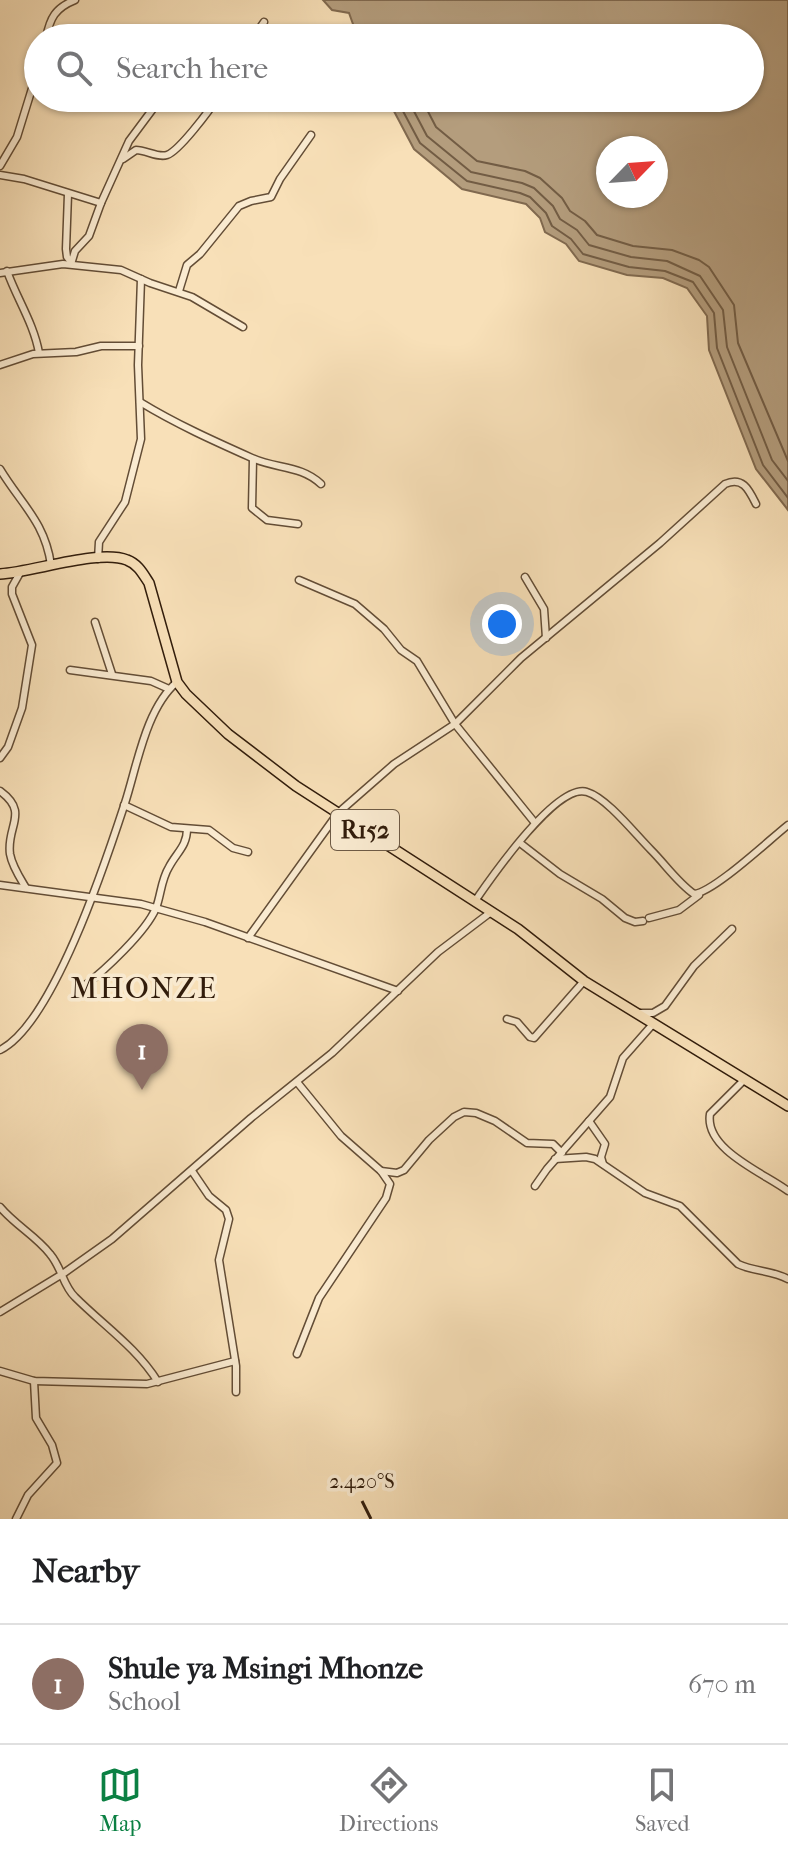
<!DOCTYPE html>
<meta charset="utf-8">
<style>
:root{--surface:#fff;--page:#f2f2f2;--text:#202124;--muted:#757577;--line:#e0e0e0;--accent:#0b8043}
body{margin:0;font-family:"IM FELL French Canon",serif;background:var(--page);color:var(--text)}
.compass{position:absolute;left:596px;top:136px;width:72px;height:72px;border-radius:50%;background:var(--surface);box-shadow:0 2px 6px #0004;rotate:65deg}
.you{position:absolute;left:502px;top:624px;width:28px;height:28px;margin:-20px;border:6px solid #fff;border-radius:50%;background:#1a73e8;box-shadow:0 0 0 12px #1a73e833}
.badge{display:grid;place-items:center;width:52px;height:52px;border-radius:50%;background:var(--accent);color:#fff;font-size:26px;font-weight:700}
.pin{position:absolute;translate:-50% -66px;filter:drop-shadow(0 2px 4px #0008)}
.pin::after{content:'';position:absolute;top:42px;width:28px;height:24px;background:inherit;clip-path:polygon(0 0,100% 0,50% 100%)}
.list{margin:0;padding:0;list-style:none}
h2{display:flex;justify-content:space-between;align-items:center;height:104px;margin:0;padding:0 32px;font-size:34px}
h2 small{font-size:26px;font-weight:400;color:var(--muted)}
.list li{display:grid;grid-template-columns:52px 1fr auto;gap:24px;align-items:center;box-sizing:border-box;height:120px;padding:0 32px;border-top:2px solid var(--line)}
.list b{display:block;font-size:30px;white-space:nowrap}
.list p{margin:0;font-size:26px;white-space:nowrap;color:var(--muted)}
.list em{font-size:26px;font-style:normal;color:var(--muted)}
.icon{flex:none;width:44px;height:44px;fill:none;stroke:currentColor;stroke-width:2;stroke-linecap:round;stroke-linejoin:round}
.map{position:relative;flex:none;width:788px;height:1519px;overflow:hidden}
.search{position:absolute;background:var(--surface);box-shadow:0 2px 6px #0004;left:24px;right:24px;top:24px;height:88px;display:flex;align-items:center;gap:20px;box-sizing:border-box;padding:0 28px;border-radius:44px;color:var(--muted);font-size:30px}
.sheet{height:224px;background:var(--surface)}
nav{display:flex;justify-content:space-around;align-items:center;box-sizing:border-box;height:112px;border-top:2px solid var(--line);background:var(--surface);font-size:22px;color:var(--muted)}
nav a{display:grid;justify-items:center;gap:4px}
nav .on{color:var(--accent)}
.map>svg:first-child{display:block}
.water{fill:#b49d7d;stroke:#80694f;stroke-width:2;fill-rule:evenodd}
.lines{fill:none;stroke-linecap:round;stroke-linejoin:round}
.shore{stroke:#725c44;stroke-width:2}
.street-casing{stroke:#634d36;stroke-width:9}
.primary-casing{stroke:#311c0b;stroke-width:12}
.street{stroke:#faebd1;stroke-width:6}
.primary{stroke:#f8e0b8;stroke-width:9}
.ticks{fill:none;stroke:#311c0b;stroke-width:3}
.labels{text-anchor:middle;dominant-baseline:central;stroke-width:7;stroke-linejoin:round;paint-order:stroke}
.shield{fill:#faebd1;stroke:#6d5a46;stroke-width:2}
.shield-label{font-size:24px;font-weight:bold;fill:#311c0b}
.quarter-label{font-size:30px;letter-spacing:2px;fill:#311c0b;stroke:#faebd1}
.ticks-label{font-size:20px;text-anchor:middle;fill:#311c0b;stroke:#faebd1;stroke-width:7;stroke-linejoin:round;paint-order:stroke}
</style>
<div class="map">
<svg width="788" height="1519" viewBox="0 0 788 1519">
<rect width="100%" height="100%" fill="#f8e0b8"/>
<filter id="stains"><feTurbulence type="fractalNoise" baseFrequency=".0025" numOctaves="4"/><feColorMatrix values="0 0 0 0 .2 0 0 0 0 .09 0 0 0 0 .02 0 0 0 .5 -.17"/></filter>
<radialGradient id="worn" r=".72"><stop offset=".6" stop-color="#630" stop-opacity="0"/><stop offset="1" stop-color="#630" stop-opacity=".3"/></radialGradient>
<path class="water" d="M323,0H788V510L756,469L709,350L707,316L687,288L663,278L627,275L579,261L566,244L545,232L540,218L526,204L462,189L414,149L387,98H750V38H358L349,13L332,10ZM608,148H656V196H608Z"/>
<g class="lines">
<g class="shore">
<polyline points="396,98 420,143 467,181 520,193 530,197 546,213 552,226 571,239 583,254 629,267 665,271 693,282 714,313 717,348 763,465 788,498"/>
<polyline points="407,98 427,136 471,172 522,183 534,188 553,206 560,219 577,230 589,245 631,257 667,261 700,276 723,310 727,347 772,460 788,481"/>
<polyline points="421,98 436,127 477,161 525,171 540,178 562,198 570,211 585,221 597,235 633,246 672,250 699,260 709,267 734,305 738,343 788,461"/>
</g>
<g class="street-casing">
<g id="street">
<path d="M46,38C50,18 55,8 75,0"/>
<polyline points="253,38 264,22"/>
<path d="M123,159L136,150C146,150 158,158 167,155C179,151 210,110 217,98"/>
<polyline points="0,166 17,137 38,69"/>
<polyline points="0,175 24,179 101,203"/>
<polyline points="68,194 66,249 67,257 71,262"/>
<polyline points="71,264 75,251 89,236 101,203 129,141 161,98"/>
<path d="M7,271C17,299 34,324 39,353"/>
<polyline points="0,273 63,264 121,270 150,283 192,297 243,327"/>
<polyline points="179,291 187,265 200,254 239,206 251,201 271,197 280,179 311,135"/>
<polyline points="0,365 33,354 76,352 101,346 139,346"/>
<path d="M140,402C176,424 214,441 252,458C276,469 301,465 321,484"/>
<polyline points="253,459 252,508 267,520 298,524"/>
<path d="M0,469C21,504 45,522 51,565"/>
<polyline points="98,559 99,542 125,502 141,439 138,365 141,279"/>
<polyline points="525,577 544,609 546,638"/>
<polyline points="299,580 355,604 384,629 401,650 417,661 455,724 535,823"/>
<polyline points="95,622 112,674"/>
<polyline points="70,670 151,681 169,689"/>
<polyline points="0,758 8,747 22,708 32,645 12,594 12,587 21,571"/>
<path d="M0,791C30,813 6,826 10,854C12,866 20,878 26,888"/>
<polyline points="124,805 171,827 209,830 233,848 248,852"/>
<polyline points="520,843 560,874 602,899 625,918 635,922 643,921"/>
<polyline points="0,885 141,904 205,922 398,991"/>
<path d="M475,901C491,878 557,782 587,792C607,798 635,834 651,850C665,864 678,883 694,894C714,892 769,840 788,825"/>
<polyline points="649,918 679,910 699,895"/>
<path d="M248,938L338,813L394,764L455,724L521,658L660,543L725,484C743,476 749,490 756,504"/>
<path d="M84,986C104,971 146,932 156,908C161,895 161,880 169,867C177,852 187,846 187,829"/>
<polyline points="640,1013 653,1013 665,1006 694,966 732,929"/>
<polyline points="507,1019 517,1022 530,1037 534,1038 584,981"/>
<path d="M0,1050C53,1024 106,861 125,803C137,766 146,708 177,682"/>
<path d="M744,1080L710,1114C704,1150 766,1174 788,1191"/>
<polyline points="297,1082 341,1136 381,1171 390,1184 386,1198 319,1298 297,1354"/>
<polyline points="589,1121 605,1144 601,1157 603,1164"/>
<path d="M555,1159L586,1157L595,1159L645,1193L680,1206L738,1264C755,1272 771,1270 788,1279"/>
<polyline points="192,1171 209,1196 226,1210 229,1219 219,1260 236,1366 236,1392"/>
<polyline points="381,1171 397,1173 404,1170 429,1140 454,1117 464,1112 476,1113 495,1121 527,1143 553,1144 562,1153"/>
<polyline points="535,1186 547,1169 610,1097 623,1058 653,1024"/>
<path d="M0,1207C15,1225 36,1236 50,1254C62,1268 63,1286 75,1297C104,1326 136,1347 158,1382"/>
<polyline points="0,1312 64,1273 112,1239 251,1118 332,1053 438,952 491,912"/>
<polyline points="0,1371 34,1381 147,1384 235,1361"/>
<polyline points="16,1519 28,1495 57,1463 52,1445 36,1418 34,1381"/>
</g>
</g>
<g class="primary-casing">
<path id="primary" d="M0,574C33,572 99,549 127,560C138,564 143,574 149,583L177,682L186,694L228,734L296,786L518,929L584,981L788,1106"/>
</g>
<use href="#street" class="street"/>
<use href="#primary" class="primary"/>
</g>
<path class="ticks" d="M362,1501L371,1519"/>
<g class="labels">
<rect class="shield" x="331" y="810" width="68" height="40" rx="6"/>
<g class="shield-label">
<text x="365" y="830">R152</text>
</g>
<g class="quarter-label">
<text x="144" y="988">MHONZE</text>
</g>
</g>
<g class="ticks-label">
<text x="362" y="1488">2.420°S</text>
</g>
<rect width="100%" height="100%" filter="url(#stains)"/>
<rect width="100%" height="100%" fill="url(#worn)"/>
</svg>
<svg class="compass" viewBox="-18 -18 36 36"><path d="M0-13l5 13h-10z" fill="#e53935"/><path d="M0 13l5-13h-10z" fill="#757577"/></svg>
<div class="you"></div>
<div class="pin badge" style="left:142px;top:1090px;background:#8d6e63">1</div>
<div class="search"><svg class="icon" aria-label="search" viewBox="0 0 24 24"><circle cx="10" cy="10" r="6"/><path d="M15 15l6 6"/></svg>Search here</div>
</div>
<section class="sheet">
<h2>Nearby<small></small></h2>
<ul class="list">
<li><span class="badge" style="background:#8d6e63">1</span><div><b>Shule ya Msingi Mhonze</b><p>School</p></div><em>670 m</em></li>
</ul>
</section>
<nav>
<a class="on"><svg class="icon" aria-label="map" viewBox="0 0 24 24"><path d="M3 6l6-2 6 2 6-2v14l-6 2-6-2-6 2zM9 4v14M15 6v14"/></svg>Map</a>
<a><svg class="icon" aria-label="directions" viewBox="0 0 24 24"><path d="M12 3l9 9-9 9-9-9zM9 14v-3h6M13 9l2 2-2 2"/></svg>Directions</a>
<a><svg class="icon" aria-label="saved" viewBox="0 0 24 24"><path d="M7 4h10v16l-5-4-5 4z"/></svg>Saved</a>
</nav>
